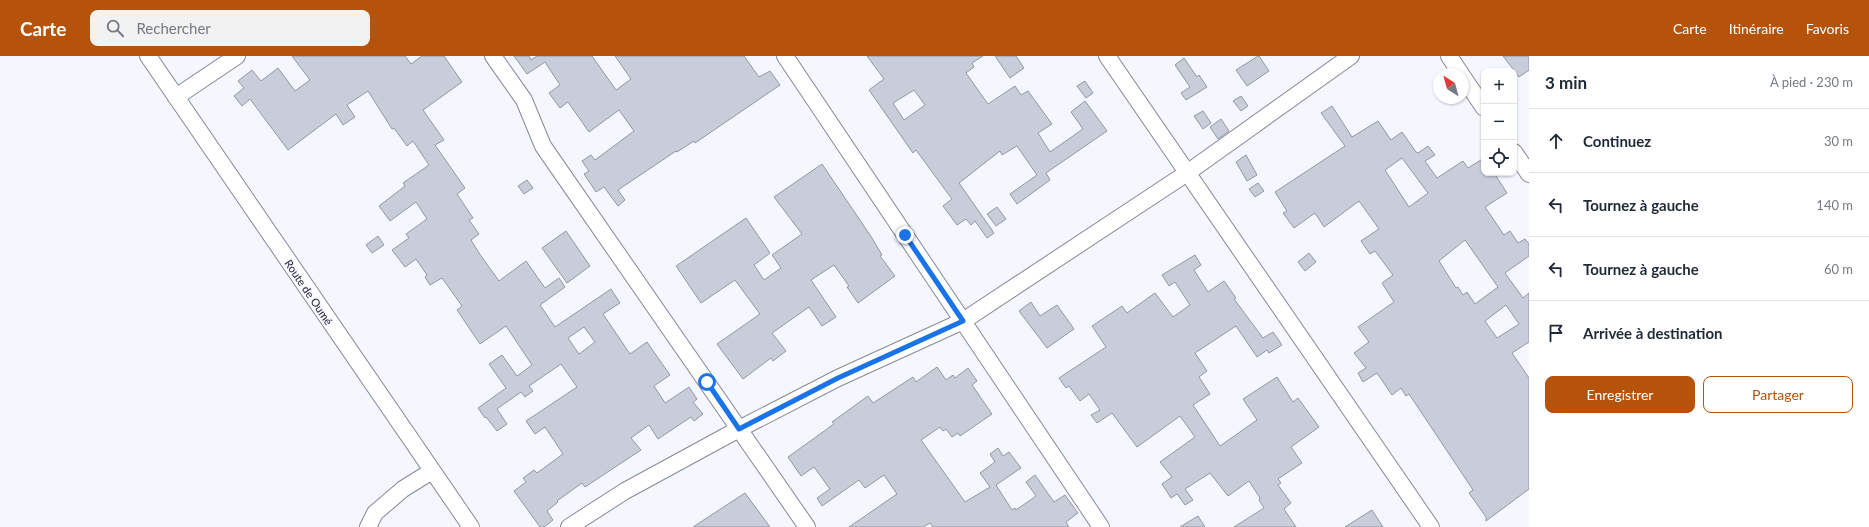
<!DOCTYPE html>
<html lang="fr">
<meta charset="utf-8">
<style>
:root{--surface:#fff;--page:#f2f2f3;--text:#1f2937;--muted:#747a83;--line:#e0e1e3;--accent:#b45309}
body{margin:0;font-family:Lato,sans-serif;background:var(--page);color:var(--text)}
.controls{position:absolute;right:12px;top:12px;display:grid;overflow:hidden;border-radius:8px;box-shadow:0 1px 3px #0004}
.controls button{width:36px;height:36px;display:grid;place-items:center;padding:0;border:0;border-bottom:1px solid var(--line);background:var(--surface);color:var(--text);font:20px sans-serif}
.compass{position:absolute;left:1433px;top:12px;width:36px;height:36px;border-radius:50%;background:var(--surface);box-shadow:0 1px 3px #0004;rotate:324deg}
.stop{position:absolute;width:12px;height:12px;margin:-9px;border:3px solid #1a73e8;border-radius:50%;background:#fff}
.stop.end{background:#1a73e8;border-color:#fff;box-shadow:0 1px 4px #0008}
.list{margin:0;padding:0;list-style:none}
h2{display:flex;justify-content:space-between;align-items:center;height:52px;margin:0;padding:0 16px;font-size:17px}
h2 small{font-size:13px;font-weight:400;color:var(--muted)}
.list li{display:grid;grid-template-columns:26px 1fr auto;gap:12px;align-items:center;box-sizing:border-box;height:64px;padding:0 16px;border-top:1px solid var(--line)}
.list b{display:block;font-size:15px;white-space:nowrap}
.list em{font-size:13px;font-style:normal;color:var(--muted)}
.actions{display:flex;gap:8px;padding:12px 16px}
.actions a{flex:1;padding:9px 0;border:1px solid var(--accent);border-radius:8px;text-align:center;font-size:14px;color:var(--accent)}
.actions .main{background:var(--accent);color:#fff}
.icon{flex:none;width:22px;height:22px;fill:none;stroke:currentColor;stroke-width:2;stroke-linecap:round;stroke-linejoin:round}
.map{position:relative;flex:none;width:1529px;height:471px;overflow:hidden}
header{display:flex;align-items:center;gap:24px;box-sizing:border-box;height:56px;padding:0 20px;background:var(--accent);color:#fff}
header strong{font-size:19px}
nav{display:flex;gap:22px;margin-inline-start:auto;font-size:14px}
.search{width:280px;height:36px;background:var(--page);display:flex;align-items:center;gap:10px;box-sizing:border-box;padding:0 14px;border-radius:8px;color:var(--muted);font-size:15px}
main{display:flex}
aside{flex:1;background:var(--surface)}
.map>svg:first-child{display:block}
.building{fill:#c9cdda;stroke:#9397a3;fill-rule:evenodd}
.lines{fill:none;stroke-linecap:round;stroke-linejoin:round}
.minor-casing{stroke:#868a96;stroke-width:18}
.minor{stroke:#fff;stroke-width:16}
.route{stroke:#1a73e8;stroke-width:5}
.labels{text-anchor:middle;dominant-baseline:central;stroke-width:3;stroke-linejoin:round;paint-order:stroke}
.street-label{font-size:11px;fill:#25262b;stroke:#f4f7ff}
</style>
<header>
<strong>Carte</strong>
<div class="search"><svg class="icon" aria-label="search" viewBox="0 0 24 24"><circle cx="10" cy="10" r="6"/><path d="M15 15l6 6"/></svg>Rechercher</div>
<nav><a>Carte</a><a>Itinéraire</a><a>Favoris</a></nav>
</header>
<main>
<div class="map">
<svg width="1529" height="471" viewBox="0 0 1529 471">
<rect width="100%" height="100%" fill="#f4f7ff"/>
<g class="building">
<path d="M292,0H405L411,8L422,0H444L462,26L423,54L444,84L435,89L465,132L457,138L473,162L469,164L479,178L471,184L479,197L499,225L526,205L545,232L559,222L565,231L540,249L555,271L611,233L620,247L603,258L630,298L647,286L670,319L654,330L665,347L689,331L697,343L693,346L703,358L694,365L691,361L658,383L649,369L631,382L641,394L585,431L582,427L557,445L558,446L547,455L553,464L544,471H540L514,435L526,426L523,422L534,414L537,417L563,398L545,371L535,378L526,365L577,331L561,308L529,330L533,335L525,341L521,336L497,353L507,368L497,375L486,361L485,362L478,352L506,332L489,308L502,299L517,320L532,309L506,270L480,288L457,254L462,250L442,222L430,229L425,221L427,219L416,203L405,211L392,194L409,182L406,178L427,163L416,146L390,165L379,150L405,130L403,127L429,109L413,85L407,90L394,72L392,73L368,35L347,49L355,61L343,69L336,58L288,94L250,43L242,50L234,40L244,32L238,25L252,14L261,25L278,12L295,35L310,24ZM584,271L595,286L579,298L568,282Z"/>
<polygon points="514,0 529,0 531,4 537,0 592,0 616,34 631,23 615,0 744,0 759,21 770,15 780,29 695,87 694,85 677,96 676,95 618,134 625,144 618,150 604,131 596,136 584,118 589,115 582,105 591,99 595,104 634,75 619,54 589,76 568,46 560,52 549,37 560,29 545,6 527,18"/>
<path d="M867,0H983L972,7L974,11L966,17L988,48L1015,30L1021,39L1028,35L1052,68L1038,77L1050,96L1083,73L1071,56L1085,45L1107,75L1046,117L1050,124L1017,148L1010,138L1037,119L1017,90L1002,99L1000,95L959,127L994,177L987,182L975,165L971,169L966,163L957,169L943,150L952,143L916,94L913,97L869,34L884,23ZM914,34L925,49L904,64L893,47Z"/>
<polygon points="995,0 1016,0 1024,12 1010,22"/>
<polygon points="1258,0 1259,0 1269,15 1247,30 1236,14"/>
<polygon points="1503,0 1529,0 1529,14 1519,21"/>
<polygon points="1184,2 1197,21 1199,19 1207,31 1186,44 1181,37 1190,31 1175,9"/>
<polygon points="1085,25 1093,37 1086,42 1077,30"/>
<polygon points="1241,40 1248,50 1241,55 1233,45"/>
<path d="M1332,50L1352,81L1378,65L1391,84L1402,76L1416,96L1418,97L1428,90L1435,99L1425,105L1437,122L1463,105L1468,112L1484,102V117H1494L1507,137L1485,151L1504,179L1510,175L1518,187L1525,183L1529,188V200L1505,217L1523,242L1529,237V286L1512,297L1529,322V433L1486,465V461L1469,437L1473,434L1409,338L1406,340L1401,332L1392,339L1377,317L1363,326L1358,317L1366,312L1354,297L1369,286L1358,271L1394,246L1382,227L1393,219L1375,195L1370,198L1361,185L1379,173L1359,145L1324,171L1315,157L1294,172L1283,157L1287,155L1275,136L1345,90L1321,57ZM1402,102L1428,137L1409,151L1385,114ZM1465,184L1498,231L1475,248L1467,236L1463,239L1458,231L1456,232L1439,205ZM1506,249L1519,268L1497,282L1485,265Z"/>
<polygon points="1203,55 1211,67 1203,73 1194,60"/>
<polygon points="1221,63 1229,75 1218,83 1210,71"/>
<polygon points="1246,99 1257,119 1247,125 1236,106"/>
<polygon points="822,108 872,182 882,199 880,200 895,220 858,247 847,231 849,230 834,209 811,224 836,261 822,270 809,251 772,277 786,295 773,305 771,302 743,323 717,288 760,258 735,224 701,247 676,210 746,162 770,197 754,209 764,224 781,212 772,199 802,178 774,141"/>
<polygon points="527,124 533,132 524,138 518,130"/>
<polygon points="1258,127 1264,135 1255,141 1249,133"/>
<polygon points="997,151 1006,163 996,170 987,158"/>
<polygon points="566,175 590,210 567,227 542,192"/>
<polygon points="378,180 384,189 372,197 366,189"/>
<polygon points="1309,197 1316,206 1305,215 1298,206"/>
<polygon points="1195,199 1201,209 1194,214 1208,236 1224,225 1236,242 1234,243 1263,282 1273,276 1282,289 1269,297 1267,294 1257,301 1236,270 1195,297 1207,315 1199,321 1210,338 1193,349 1220,390 1257,364 1243,343 1277,321 1293,346 1298,342 1319,371 1291,391 1302,407 1278,423 1281,427 1278,429 1291,447 1284,453 1296,471 1234,471 1264,452 1259,444 1260,442 1249,425 1228,440 1210,417 1185,433 1193,444 1185,449 1177,438 1171,442 1162,428 1172,421 1160,406 1195,381 1180,360 1137,391 1112,357 1097,367 1091,359 1100,354 1089,338 1080,345 1069,330 1066,332 1059,322 1106,291 1092,270 1122,250 1127,257 1155,237 1173,261 1190,249 1175,226 1169,230 1162,219"/>
<polygon points="1031,246 1040,260 1057,249 1074,273 1047,292 1019,255"/>
<polygon points="937,311 946,324 953,319 955,322 968,312 977,325 972,329 992,358 960,380 958,377 952,381 946,373 943,375 940,371 921,384 965,446 990,431 980,417 995,406 990,398 998,392 1003,400 1009,396 1021,412 996,429 1012,454 1015,452 1016,454 1036,440 1026,426 1035,419 1054,446 1065,439 1078,457 1066,466 1069,471 933,471 930,467 923,471 849,471 897,438 884,419 865,432 859,424 822,450 817,442 830,433 814,411 801,420 788,401 834,368 832,366 868,340 873,347 913,321 916,326"/>
<polygon points="745,437 770,471 693,471"/>
<polygon points="1372,454 1383,471 1345,471"/>
<polygon points="1198,460 1205,471 1180,471"/>
</g>
<g class="lines">
<g class="minor-casing">
<g id="minor">
<polyline points="148,0 471,471"/>
<polyline points="493,0 524,44 543,90 807,471"/>
<polyline points="785,0 1101,471"/>
<polyline points="1107,0 1431,471"/>
<polyline points="1449,0 1461,18"/>
<polyline points="1463,21 1484,52"/>
<polyline points="176,41 237,0"/>
<polyline points="1514,96 1529,118"/>
<polyline points="368,471 375,457 403,433 432,415"/>
<polyline points="569,471 625,435 739,373 838,322 963,265 1187,117 1351,0"/>
</g>
</g>
<use href="#minor" class="minor"/>
</g>
<g class="lines">
<polyline class="route" points="707,326 739,373 838,322 963,265 905,179"/>
</g>
<g class="labels">
<g class="street-label">
<text transform="translate(309 236) rotate(56)">Route de Oumé</text>
</g>
</g>
</svg>
<div class="controls">
<button>+</button>
<button>−</button>
<button><svg class="icon" aria-label="locate" viewBox="0 0 24 24"><circle cx="12" cy="12" r="6"/><path d="M12 2v4M12 18v4M2 12h4M18 12h4"/></svg></button>
</div>
<svg class="compass" viewBox="-18 -18 36 36"><path d="M0-13l5 13h-10z" fill="#e53935"/><path d="M0 13l5-13h-10z" fill="#747a83"/></svg>
<div class="stop" style="left:707px;top:326px"></div>
<div class="stop end" style="left:905px;top:179px"></div>
</div>
<aside>
<h2>3 min<small>À pied · 230 m</small></h2>
<ul class="list">
<li><svg class="icon" aria-label="ahead" viewBox="0 0 24 24"><path d="M12 20V5M6 11l6-6 6 6"/></svg><div><b>Continuez</b></div><em>30 m</em></li>
<li><svg class="icon" aria-label="left" viewBox="0 0 24 24"><path d="M17 20v-9H6M10 6l-5 5 5 5"/></svg><div><b>Tournez à gauche</b></div><em>140 m</em></li>
<li><svg class="icon" aria-label="left" viewBox="0 0 24 24"><path d="M17 20v-9H6M10 6l-5 5 5 5"/></svg><div><b>Tournez à gauche</b></div><em>60 m</em></li>
<li><svg class="icon" aria-label="arrive" viewBox="0 0 24 24"><path d="M6 21V4h12l-3 4 3 4H6"/></svg><div><b>Arrivée à destination</b></div></li>
</ul>
<div class="actions"><a class="main">Enregistrer</a><a>Partager</a></div>
</aside>
</main>
